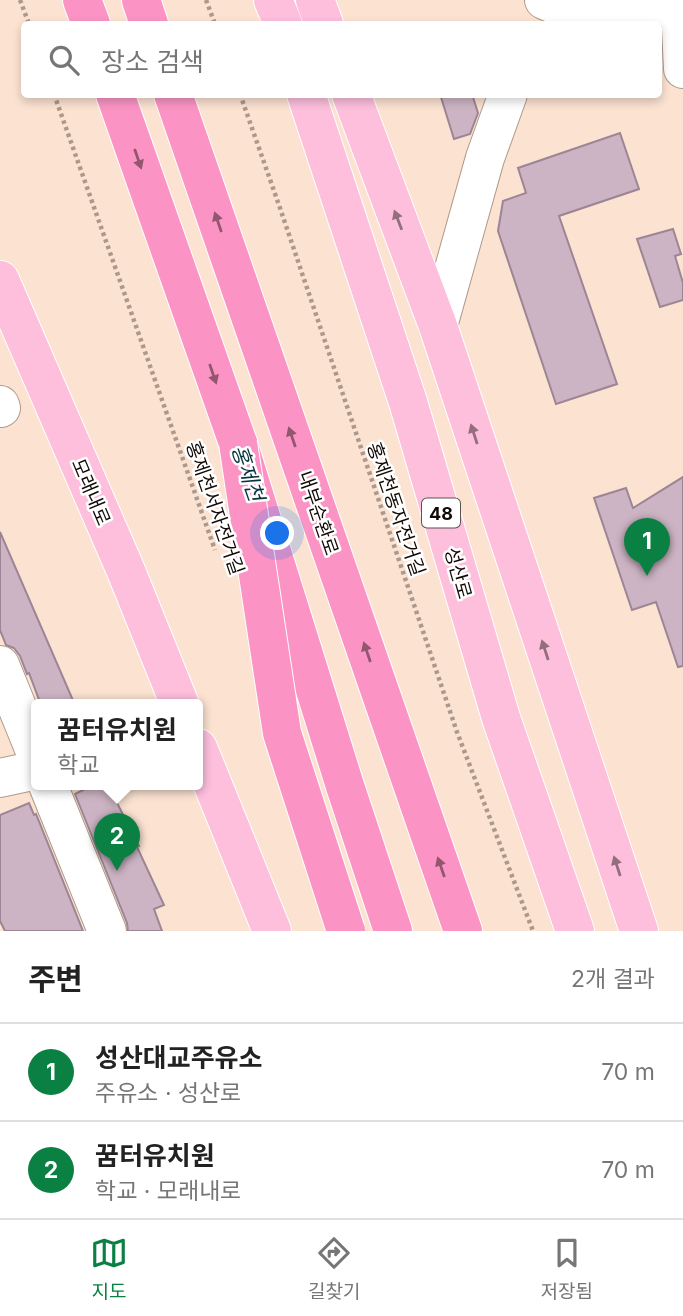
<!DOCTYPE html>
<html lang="ko">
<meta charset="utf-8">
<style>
:root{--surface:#fff;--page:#f6f6f6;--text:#222;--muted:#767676;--line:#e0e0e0;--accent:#0b8043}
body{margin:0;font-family:Inter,"Noto Sans KR",sans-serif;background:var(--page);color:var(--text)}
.you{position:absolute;left:278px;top:534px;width:24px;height:24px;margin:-18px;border:5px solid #fff;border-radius:50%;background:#1a73e8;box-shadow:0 0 0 10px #1a73e833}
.badge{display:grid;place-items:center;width:46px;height:46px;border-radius:50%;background:var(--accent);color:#fff;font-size:23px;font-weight:700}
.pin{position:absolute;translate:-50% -58px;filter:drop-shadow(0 2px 4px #0008)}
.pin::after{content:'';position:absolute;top:37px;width:24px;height:21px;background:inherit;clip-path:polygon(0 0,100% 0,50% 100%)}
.popup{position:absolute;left:31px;top:699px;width:172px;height:91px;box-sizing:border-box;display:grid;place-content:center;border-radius:7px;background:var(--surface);filter:drop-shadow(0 2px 5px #0005);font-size:23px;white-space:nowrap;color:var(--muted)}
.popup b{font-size:26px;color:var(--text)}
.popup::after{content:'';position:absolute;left:50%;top:100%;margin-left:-14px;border:14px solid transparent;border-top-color:var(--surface)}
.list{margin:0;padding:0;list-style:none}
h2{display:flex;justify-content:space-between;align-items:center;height:91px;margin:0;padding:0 28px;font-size:30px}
h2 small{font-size:23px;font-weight:400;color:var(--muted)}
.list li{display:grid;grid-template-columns:46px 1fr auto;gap:21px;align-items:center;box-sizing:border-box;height:98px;padding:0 28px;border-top:2px solid var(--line)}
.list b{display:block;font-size:26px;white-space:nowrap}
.list p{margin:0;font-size:23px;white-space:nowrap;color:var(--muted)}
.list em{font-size:23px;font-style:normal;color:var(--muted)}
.icon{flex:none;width:38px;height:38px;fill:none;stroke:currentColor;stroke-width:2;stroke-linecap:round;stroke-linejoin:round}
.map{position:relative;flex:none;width:683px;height:931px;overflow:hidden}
.search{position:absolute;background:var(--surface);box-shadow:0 4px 10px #0003;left:21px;right:21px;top:21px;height:77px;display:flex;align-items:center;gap:18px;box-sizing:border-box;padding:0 24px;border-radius:7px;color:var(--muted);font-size:26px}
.sheet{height:287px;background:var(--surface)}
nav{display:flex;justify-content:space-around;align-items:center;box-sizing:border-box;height:98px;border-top:2px solid var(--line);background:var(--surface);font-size:19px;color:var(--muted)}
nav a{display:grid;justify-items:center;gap:4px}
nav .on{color:var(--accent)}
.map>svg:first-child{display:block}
.pier{fill:#fbe2d1}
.building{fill:#cdb4c4;stroke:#9c8594;stroke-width:2}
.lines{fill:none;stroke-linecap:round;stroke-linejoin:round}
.minor-casing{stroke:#b19a8a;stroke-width:40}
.major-casing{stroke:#fff;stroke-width:40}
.highway-casing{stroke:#fff;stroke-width:40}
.path{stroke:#ac998c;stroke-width:4.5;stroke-dasharray:3.5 3.5;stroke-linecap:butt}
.minor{stroke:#fff;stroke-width:38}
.major{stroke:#fdbfdc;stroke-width:38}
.highway{stroke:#fb94c4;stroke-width:38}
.highway-bridge-casing{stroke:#fff;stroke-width:40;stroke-linecap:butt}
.highway-bridge{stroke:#fb94c4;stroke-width:38}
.oneway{fill:#92566e}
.oneway2{fill:#936e7c}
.labels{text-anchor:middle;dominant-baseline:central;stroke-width:5;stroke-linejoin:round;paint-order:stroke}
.shield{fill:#fff;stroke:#595451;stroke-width:2}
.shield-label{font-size:18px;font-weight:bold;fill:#120a06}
.street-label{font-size:19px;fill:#120a06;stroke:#fff}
.water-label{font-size:21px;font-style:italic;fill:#073641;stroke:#fff}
</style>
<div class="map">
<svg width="683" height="931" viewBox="0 0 683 931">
<rect width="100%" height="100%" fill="#fbe2d1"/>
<g class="pier">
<polygon points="49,0 176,0 184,24 57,24"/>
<polygon points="207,94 483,931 355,931 150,328 162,325 82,95"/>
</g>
<g class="building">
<polygon points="440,94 472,94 478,113 470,134 454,139"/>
<polygon points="620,133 639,189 559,216 617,384 556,404 498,231 503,201 526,193 518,168"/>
<polygon points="673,229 681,254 675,256 683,283 683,300 660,307 637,239"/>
<polygon points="683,477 683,666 678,667 656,602 632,610 594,498 626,488 633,508"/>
<polygon points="0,532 75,705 41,705 29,673 27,674 20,656 14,648 6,645 0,630"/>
<polygon points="93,785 108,785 139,846 137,847 164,905 154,909 162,931 128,931 127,923 75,794"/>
<polygon points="29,803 34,815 36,814 83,931 5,931 0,921 0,815"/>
</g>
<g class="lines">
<g class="minor-casing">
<g id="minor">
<polyline points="544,0 568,10 642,7 683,7"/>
<polyline points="680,7 683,69"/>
<polyline points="438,326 485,158 508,94"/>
<polyline points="0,405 1,408"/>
<polyline points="0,665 37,756"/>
<polyline points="0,778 37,770"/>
<polyline points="48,785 107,931"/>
</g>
</g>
<g class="major-casing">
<g id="major">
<polyline points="273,0 283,24"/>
<polyline points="315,0 324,24"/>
<polyline points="306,94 408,402 501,718 575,931"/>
<polyline points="351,94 438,326 639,931"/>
<polyline points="0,280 126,571 180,705"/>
<polyline points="198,748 272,931"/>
</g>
</g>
<g class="highway-casing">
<g id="highway">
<polyline points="82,0 91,24"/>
<polyline points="141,0 149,24"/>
<polyline points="115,94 238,443 345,786 393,931"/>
<polyline points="173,94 463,931"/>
</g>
</g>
<g class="path">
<polyline points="20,0 29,24"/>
<polyline points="206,0 215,24"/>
<polyline points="54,94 215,550"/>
<polyline points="240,94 280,208 457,732 533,931"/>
</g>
<use href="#minor" class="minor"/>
<use href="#major" class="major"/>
<use href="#highway" class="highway"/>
<g class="highway-bridge-casing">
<polyline id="highway-bridge" points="238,443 282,733 346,931"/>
</g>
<use href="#highway-bridge" class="highway-bridge"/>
</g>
<defs><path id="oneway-solid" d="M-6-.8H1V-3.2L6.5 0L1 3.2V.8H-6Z" transform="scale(1.75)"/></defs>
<g class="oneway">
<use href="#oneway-solid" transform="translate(138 159) rotate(71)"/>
<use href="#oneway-solid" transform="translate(218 222) rotate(-109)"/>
<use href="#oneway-solid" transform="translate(213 374) rotate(71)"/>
<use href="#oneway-solid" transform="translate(292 437) rotate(-109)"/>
<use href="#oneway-solid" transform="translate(367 652) rotate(-109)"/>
<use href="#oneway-solid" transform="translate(441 867) rotate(-109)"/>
</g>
<g class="oneway2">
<use href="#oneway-solid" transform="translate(398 220) rotate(-111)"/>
<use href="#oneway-solid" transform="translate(474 434) rotate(-108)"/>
<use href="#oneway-solid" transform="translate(545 650) rotate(-108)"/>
<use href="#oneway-solid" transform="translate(617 866) rotate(-108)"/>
</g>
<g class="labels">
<rect class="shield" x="422" y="498.5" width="38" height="29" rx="5"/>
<g class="shield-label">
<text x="441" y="513">48</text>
</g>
<g class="street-label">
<text transform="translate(91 492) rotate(67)">모래내로</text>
<text transform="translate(215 508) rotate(71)">홍제천서자전거길</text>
<text transform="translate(396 509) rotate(71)">홍제천동자전거길</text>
<text transform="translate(318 513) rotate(71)">내부순환로</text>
<text transform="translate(458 573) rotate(74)">성산로</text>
</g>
<g class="water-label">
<text transform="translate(248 473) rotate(71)">홍제천</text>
</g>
</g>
</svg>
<div class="you"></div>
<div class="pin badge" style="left:647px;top:576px">1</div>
<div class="pin badge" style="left:117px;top:871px">2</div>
<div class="popup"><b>꿈터유치원</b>학교</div>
<div class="search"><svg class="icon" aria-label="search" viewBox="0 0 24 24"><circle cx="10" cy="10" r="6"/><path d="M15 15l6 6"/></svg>장소 검색</div>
</div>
<section class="sheet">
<h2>주변<small>2개 결과</small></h2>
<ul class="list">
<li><span class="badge">1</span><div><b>성산대교주유소</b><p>주유소 · 성산로</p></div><em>70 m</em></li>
<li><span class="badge">2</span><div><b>꿈터유치원</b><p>학교 · 모래내로</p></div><em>70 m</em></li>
</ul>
</section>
<nav>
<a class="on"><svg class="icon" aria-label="map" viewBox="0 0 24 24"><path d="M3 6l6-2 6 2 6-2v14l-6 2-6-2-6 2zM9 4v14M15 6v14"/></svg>지도</a>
<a><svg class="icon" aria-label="directions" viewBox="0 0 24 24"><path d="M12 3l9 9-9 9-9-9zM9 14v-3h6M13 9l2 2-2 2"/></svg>길찾기</a>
<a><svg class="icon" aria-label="saved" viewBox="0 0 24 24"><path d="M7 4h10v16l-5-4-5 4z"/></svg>저장됨</a>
</nav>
